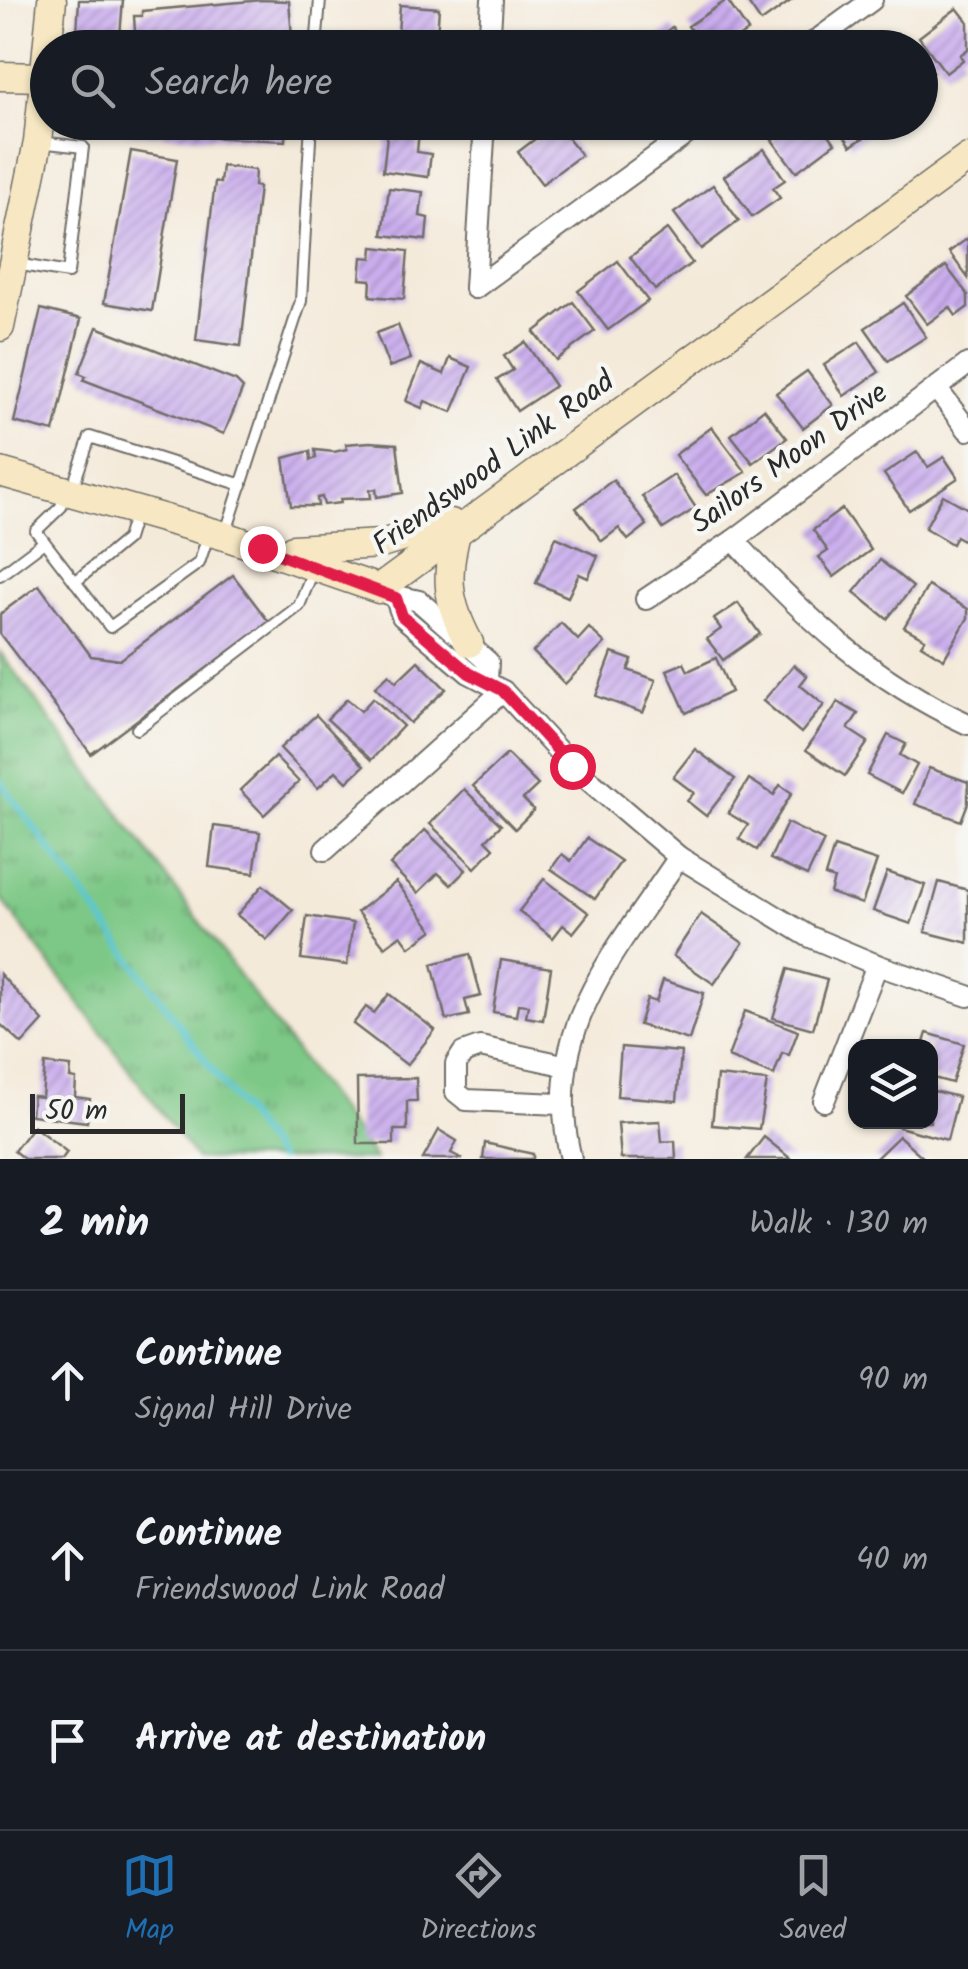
<!DOCTYPE html>
<meta charset="utf-8">
<style>
:root{--surface:#171b24;--page:#242831;--text:#f1f3f6;--muted:#9ea1a6;--line:#363941;--accent:#1f6fb2}
body{margin:0;font-family:Kalam,sans-serif;background:var(--page);color:var(--text)}
.controls{position:absolute;right:30px;bottom:30px;display:grid;overflow:hidden;border-radius:20px;box-shadow:0 2px 8px #0004}
.controls button{width:90px;height:90px;display:grid;place-items:center;padding:0;border:0;border-bottom:2px solid var(--line);background:var(--surface);color:var(--text);font:50px sans-serif}
.scale{position:absolute;left:30px;bottom:25px;width:155px;box-sizing:border-box;padding-left:10px;border:5px solid #2b2b2b;border-top:0;font-size:28px;line-height:35px;white-space:nowrap;color:#2b2b2b;-webkit-text-stroke:8px #f6f6f2;paint-order:stroke}
.stop{position:absolute;width:30px;height:30px;margin:-22px;border:8px solid #e11d48;border-radius:50%;background:#fff}
.stop.end{background:#e11d48;border-color:#fff;box-shadow:0 2px 10px #0008}
.list{margin:0;padding:0;list-style:none}
h2{display:flex;justify-content:space-between;align-items:center;height:130px;margin:0;padding:0 40px;font-size:42px}
h2 small{font-size:32px;font-weight:400;color:var(--muted)}
.list li{display:grid;grid-template-columns:65px 1fr auto;gap:30px;align-items:center;box-sizing:border-box;height:180px;padding:0 40px;border-top:2px solid var(--line)}
.list b{display:block;font-size:38px;white-space:nowrap}
.list p{margin:0;font-size:32px;white-space:nowrap;color:var(--muted)}
.list em{font-size:32px;font-style:normal;color:var(--muted)}
.icon{flex:none;width:55px;height:55px;fill:none;stroke:currentColor;stroke-width:2;stroke-linecap:round;stroke-linejoin:round}
.map{position:relative;flex:none;width:968px;height:1159px;overflow:hidden}
.search{position:absolute;background:var(--surface);box-shadow:0 2px 8px #0004;left:30px;right:30px;top:30px;height:110px;display:flex;align-items:center;gap:25px;box-sizing:border-box;padding:0 35px;border-radius:55px;color:var(--muted);font-size:38px}
.sheet{height:670px;background:var(--surface)}
nav{display:flex;justify-content:space-around;align-items:center;box-sizing:border-box;height:140px;border-top:2px solid var(--line);background:var(--surface);font-size:28px;color:var(--muted)}
nav a{display:grid;justify-items:center;gap:5px}
nav .on{color:var(--accent)}
.map>svg:first-child{display:block}
.grass{fill:url(#grass-tufts);stroke:#547a58;stroke-width:2.5}
.lines{fill:none;stroke-linecap:round;stroke-linejoin:round}
.stream{stroke:#5bc7d3;stroke-width:6}
.building{fill:url(#building-hatch)}
.lane-casing{stroke:#716e68;stroke-width:14}
.street-casing{stroke:#716e68;stroke-width:24}
.secondary-casing{stroke:#716e68;stroke-width:31}
.lane{stroke:#fff;stroke-width:10}
.street{stroke:#fff;stroke-width:20}
.secondary{stroke:#f7e8c3;stroke-width:28}
.route{stroke:#e11d48;stroke-width:12}
.labels{text-anchor:middle;dominant-baseline:central;stroke-width:9;stroke-linejoin:round;paint-order:stroke}
.street-label{font-size:30px;fill:#2b2b2b;stroke:#f6f6f2}
</style>
<div class="map">
<svg width="968" height="1159" viewBox="0 0 968 1159">
<defs>
<pattern id="grass-tufts" width="24" height="20" patternUnits="userSpaceOnUse" patternTransform="scale(2.5)"><rect width="24" height="20" fill="#7dc886"/><path d="M3 7l-1-3M5 7V3M7 7l1-3M15 17l-1-3M17 17v-4M19 17l1-3" fill="none" stroke="#67a36e"/></pattern>
<pattern id="building-hatch" width="6" height="6" patternUnits="userSpaceOnUse" patternTransform="scale(2.5)"><rect width="6" height="6" fill="#caadee"/><path d="M-1 1l2-2M0 6l6-6M5 7l2-2" fill="none" stroke="#a48dc1"/></pattern>
</defs>
<rect width="100%" height="100%" fill="#f6f6f2"/>
<filter id="ink" filterUnits="userSpaceOnUse"><feTurbulence type="fractalNoise" baseFrequency=".01" numOctaves="2"/><feDisplacementMap in="SourceGraphic" scale="20" xChannelSelector="R" yChannelSelector="G"/><feConvolveMatrix kernelMatrix="1 2 1 2 8 2 1 2 1" color-interpolation-filters="sRGB"/></filter>
<filter id="wash" filterUnits="userSpaceOnUse"><feTurbulence type="fractalNoise" baseFrequency=".0048" numOctaves="4" result="noise"/><feDisplacementMap in="SourceGraphic" scale="40" xChannelSelector="R" yChannelSelector="G"/><feGaussianBlur stdDeviation="2.25" result="paint"/><feColorMatrix in="noise" values="0 0 0 0 0 0 0 0 0 0 0 0 0 0 0 0 0 1.4 0 .05"/><feComposite in="paint" operator="in"/></filter>
<g filter="url(#wash)">
<rect width="100%" height="100%" fill="#f4eada"/>
<polygon class="grass" points="0,652 375,1159 196,1159 11,912 0,896"/>
<g class="lines">
<polyline class="stream" points="0,781 278,1159"/>
</g>
<g id="blocks">
<g class="building">
<polygon points="79,0 123,0 119,48 76,48"/>
<polygon points="262,0 289,1 293,48 136,48 134,16 142,16 142,11"/>
<polygon points="727,0 748,31 724,48 703,48 688,26"/>
<polygon points="746,0 792,0 761,22"/>
<polygon points="400,5 439,8 436,48 397,48"/>
<polygon points="957,8 968,22 968,49 960,55 963,60 946,73 919,37"/>
<polygon points="672,27 687,48 645,48"/>
<polygon points="920,55 933,72 920,81"/>
<polygon points="127,122 286,122 285,141 127,133"/>
<polygon points="795,122 820,122 835,143 796,172 772,140"/>
<polygon points="835,122 887,122 851,146"/>
<polygon points="556,123 581,155 542,184 518,152"/>
<polygon points="388,127 419,131 417,152 431,154 428,177 383,171"/>
<polygon points="764,149 785,180 773,188 780,198 752,217 724,176"/>
<polygon points="131,151 177,159 152,311 104,303"/>
<polygon points="222,166 255,170 254,186 259,187 241,346 196,340 215,182 220,183"/>
<polygon points="713,185 739,221 701,249 674,213"/>
<polygon points="389,188 423,192 420,216 428,218 426,240 383,235"/>
<polygon points="667,229 692,263 655,290 630,257"/>
<polygon points="968,238 968,278 949,252"/>
<polygon points="373,247 408,251 404,299 370,296 371,280 360,279 362,257 372,258"/>
<polygon points="618,261 648,301 608,330 578,291"/>
<polygon points="946,266 968,295 968,307 956,316 950,307 927,324 906,296"/>
<polygon points="573,302 595,331 556,360 534,332"/>
<polygon points="903,303 926,337 888,361 865,328"/>
<polygon points="41,309 81,319 54,432 14,422"/>
<polygon points="398,325 411,359 389,367 376,333"/>
<polygon points="97,327 236,381 243,388 224,434 84,380 86,376 79,373"/>
<polygon points="525,342 555,386 517,411 497,380 513,370 504,356"/>
<polygon points="859,342 879,372 844,396 824,365"/>
<polygon points="450,358 471,367 452,412 425,401 422,408 406,401 421,364 444,374"/>
<polygon points="807,371 833,405 803,428 776,393"/>
<polygon points="764,409 787,438 753,463 731,435"/>
<polygon points="712,427 746,472 706,495 675,455"/>
<polygon points="370,442 397,444 403,493 377,497 376,489 370,490 371,498 340,499 341,503 324,505 322,497 317,498 318,506 291,506 284,458 310,451 311,460 316,458 315,450 334,452 347,449 346,444"/>
<polygon points="917,452 928,467 944,457 958,478 909,510 884,474"/>
<polygon points="674,475 696,508 663,529 642,496"/>
<polygon points="613,480 647,525 628,540 619,528 602,541 576,508"/>
<polygon points="943,495 968,509 968,543 956,536 952,544 925,528"/>
<polygon points="842,509 871,550 834,577 819,557 828,551 813,530"/>
<polygon points="556,537 598,556 588,578 579,574 568,597 536,583"/>
<polygon points="880,560 913,587 887,619 854,592"/>
<polygon points="233,575 269,622 91,754 0,634 0,614 39,585 91,656 120,660"/>
<polygon points="928,586 968,609 968,618 944,659 921,645 925,639 904,627"/>
<polygon points="738,603 760,634 723,660 707,639 721,629 714,619"/>
<polygon points="561,623 578,640 589,628 605,643 565,684 533,652"/>
<polygon points="612,653 632,660 628,670 656,680 643,713 596,696"/>
<polygon points="716,658 731,692 686,713 667,670 684,663 688,671"/>
<polygon points="418,661 446,689 410,723 375,687 389,674 396,682"/>
<polygon points="794,665 807,676 800,685 824,705 801,733 763,701"/>
<polygon points="373,698 403,726 371,760 327,719 347,699 361,711"/>
<polygon points="838,702 858,714 848,729 868,742 845,776 806,750"/>
<polygon points="316,715 364,766 347,782 336,771 318,788 280,748"/>
<polygon points="888,735 906,744 900,755 917,765 902,793 867,775"/>
<polygon points="695,749 735,779 706,816 687,801 694,793 673,777"/>
<polygon points="507,754 538,785 523,799 534,810 515,829 473,786"/>
<polygon points="275,757 299,782 264,815 240,790"/>
<polygon points="929,768 968,782 968,803 961,821 915,804"/>
<polygon points="749,779 774,795 780,785 792,793 757,850 739,839 748,825 728,813"/>
<polygon points="464,789 501,825 486,840 494,848 475,868 430,824"/>
<polygon points="787,823 824,841 807,876 770,859"/>
<polygon points="214,826 260,832 254,873 209,867"/>
<polygon points="425,830 466,870 451,885 438,873 418,893 390,865"/>
<polygon points="587,838 621,861 595,899 551,869 562,854 571,861"/>
<polygon points="834,847 877,861 862,904 830,893 834,879 825,876"/>
<polygon points="887,872 925,885 911,924 873,911"/>
<polygon points="544,879 589,913 573,933 563,925 553,938 519,911"/>
<polygon points="396,882 433,930 410,947 401,935 385,947 357,912"/>
<polygon points="939,882 968,890 968,943 925,932"/>
<polygon points="263,885 293,910 267,940 237,915"/>
<polygon points="701,914 743,943 714,984 673,956"/>
<polygon points="307,916 353,923 347,965 301,959"/>
<polygon points="470,954 481,996 465,1000 469,1015 446,1020 432,964"/>
<polygon points="501,960 551,968 543,1020 526,1017 528,1005 518,1004 516,1016 493,1012"/>
<polygon points="788,969 827,980 813,1029 773,1018"/>
<polygon points="0,974 43,1021 22,1044 0,1024"/>
<polygon points="663,980 704,993 689,1040 639,1025 647,999 656,1002"/>
<polygon points="389,994 435,1030 407,1065 353,1024 366,1007 374,1013"/>
<polygon points="745,1011 798,1031 789,1055 782,1053 774,1075 728,1057"/>
<polygon points="927,1033 964,1044 952,1083 930,1077 930,1046 923,1046"/>
<polygon points="621,1047 681,1052 677,1101 617,1096"/>
<polygon points="45,1064 71,1067 70,1078 76,1079 75,1097 90,1099 87,1122 31,1115 33,1096 42,1097"/>
<polygon points="717,1076 767,1081 759,1129 712,1125"/>
<polygon points="416,1078 417,1101 407,1101 407,1130 394,1130 394,1144 358,1144 357,1079"/>
<polygon points="930,1090 958,1097 947,1140 899,1127 900,1122 930,1122"/>
<polygon points="660,1121 662,1142 675,1141 676,1159 621,1159 618,1123"/>
<polygon points="33,1126 67,1152 62,1159 24,1159 14,1151"/>
<polygon points="439,1130 457,1141 451,1153 463,1159 423,1159"/>
<polygon points="899,1136 925,1159 875,1159"/>
<polygon points="764,1137 791,1159 747,1159"/>
<polygon points="485,1143 533,1154 533,1159 483,1159"/>
</g>
</g>
</g>
<g filter="url(#ink)">
<use href="#blocks" fill-opacity="0" stroke="#716e68" stroke-width="2.5"/>
<g class="lines">
<g class="lane-casing">
<g id="lane">
<polyline points="316,48 320,0"/>
<polyline points="16,264 68,273 83,147 39,142"/>
<polyline points="72,489 90,437 242,485"/>
<polyline points="65,492 61,507 36,531 110,627 199,563 209,533"/>
<polyline points="225,535 301,301 311,122"/>
<polyline points="0,575 44,542"/>
<polyline points="75,582 127,539 135,513"/>
<polyline points="137,729 299,606 314,568"/>
</g>
</g>
<g class="street-casing">
<g id="street">
<polyline points="489,48 492,0"/>
<polyline points="806,48 872,0"/>
<polyline points="475,288 703,122"/>
<polyline points="475,288 485,122"/>
<polyline points="936,388 968,430"/>
<path d="M734,540C804,617 872,680 968,724"/>
<polyline points="388,594 419,601 488,662 487,680"/>
<polyline points="396,599 402,616 469,673 503,691 572,766 679,857 808,936 877,965 968,996"/>
<polyline points="646,599 734,540 968,364"/>
<polyline points="325,850 503,691"/>
<polyline points="824,1101 877,965"/>
<polyline points="560,1104 466,1100 456,1092 456,1064 463,1053 480,1047 563,1065"/>
<path d="M571,1159C540,1032 613,956 679,857"/>
</g>
</g>
<g class="secondary-casing">
<g id="secondary">
<polyline points="0,76 43,77"/>
<polyline points="0,327 38,142 52,0"/>
<polyline points="0,472 225,536 379,589 968,158"/>
<path d="M456,533C445,577 447,602 469,643"/>
<polyline points="293,549 381,544 451,523"/>
</g>
</g>
<use href="#lane" class="lane"/>
<use href="#street" class="street"/>
<use href="#secondary" class="secondary"/>
</g>
</g>
<g class="lines" filter="url(#ink)">
<polyline class="route" points="262,548 396,598 402,616 469,673 502,690 572,766"/>
</g>
<g class="labels">
<g class="street-label">
<text transform="translate(790 459) rotate(-36)">Sailors Moon Drive</text>
<text transform="translate(494 464) rotate(-36)">Friendswood Link Road</text>
</g>
</g>
</svg>
<div class="controls">
<button><svg class="icon" aria-label="layers" viewBox="0 0 24 24"><path d="M12 4l9 5-9 5-9-5zM3 14l9 5 9-5"/></svg></button>
</div>
<div class="scale">50 m</div>
<div class="stop" style="left:572px;top:766px"></div>
<div class="stop end" style="left:262px;top:548px"></div>
<div class="search"><svg class="icon" aria-label="search" viewBox="0 0 24 24"><circle cx="10" cy="10" r="6"/><path d="M15 15l6 6"/></svg>Search here</div>
</div>
<section class="sheet">
<h2>2 min<small>Walk · 130 m</small></h2>
<ul class="list">
<li><svg class="icon" aria-label="ahead" viewBox="0 0 24 24"><path d="M12 20V5M6 11l6-6 6 6"/></svg><div><b>Continue</b><p>Signal Hill Drive</p></div><em>90 m</em></li>
<li><svg class="icon" aria-label="ahead" viewBox="0 0 24 24"><path d="M12 20V5M6 11l6-6 6 6"/></svg><div><b>Continue</b><p>Friendswood Link Road</p></div><em>40 m</em></li>
<li><svg class="icon" aria-label="arrive" viewBox="0 0 24 24"><path d="M6 21V4h12l-3 4 3 4H6"/></svg><div><b>Arrive at destination</b></div></li>
</ul>
</section>
<nav>
<a class="on"><svg class="icon" aria-label="map" viewBox="0 0 24 24"><path d="M3 6l6-2 6 2 6-2v14l-6 2-6-2-6 2zM9 4v14M15 6v14"/></svg>Map</a>
<a><svg class="icon" aria-label="directions" viewBox="0 0 24 24"><path d="M12 3l9 9-9 9-9-9zM9 14v-3h6M13 9l2 2-2 2"/></svg>Directions</a>
<a><svg class="icon" aria-label="saved" viewBox="0 0 24 24"><path d="M7 4h10v16l-5-4-5 4z"/></svg>Saved</a>
</nav>
